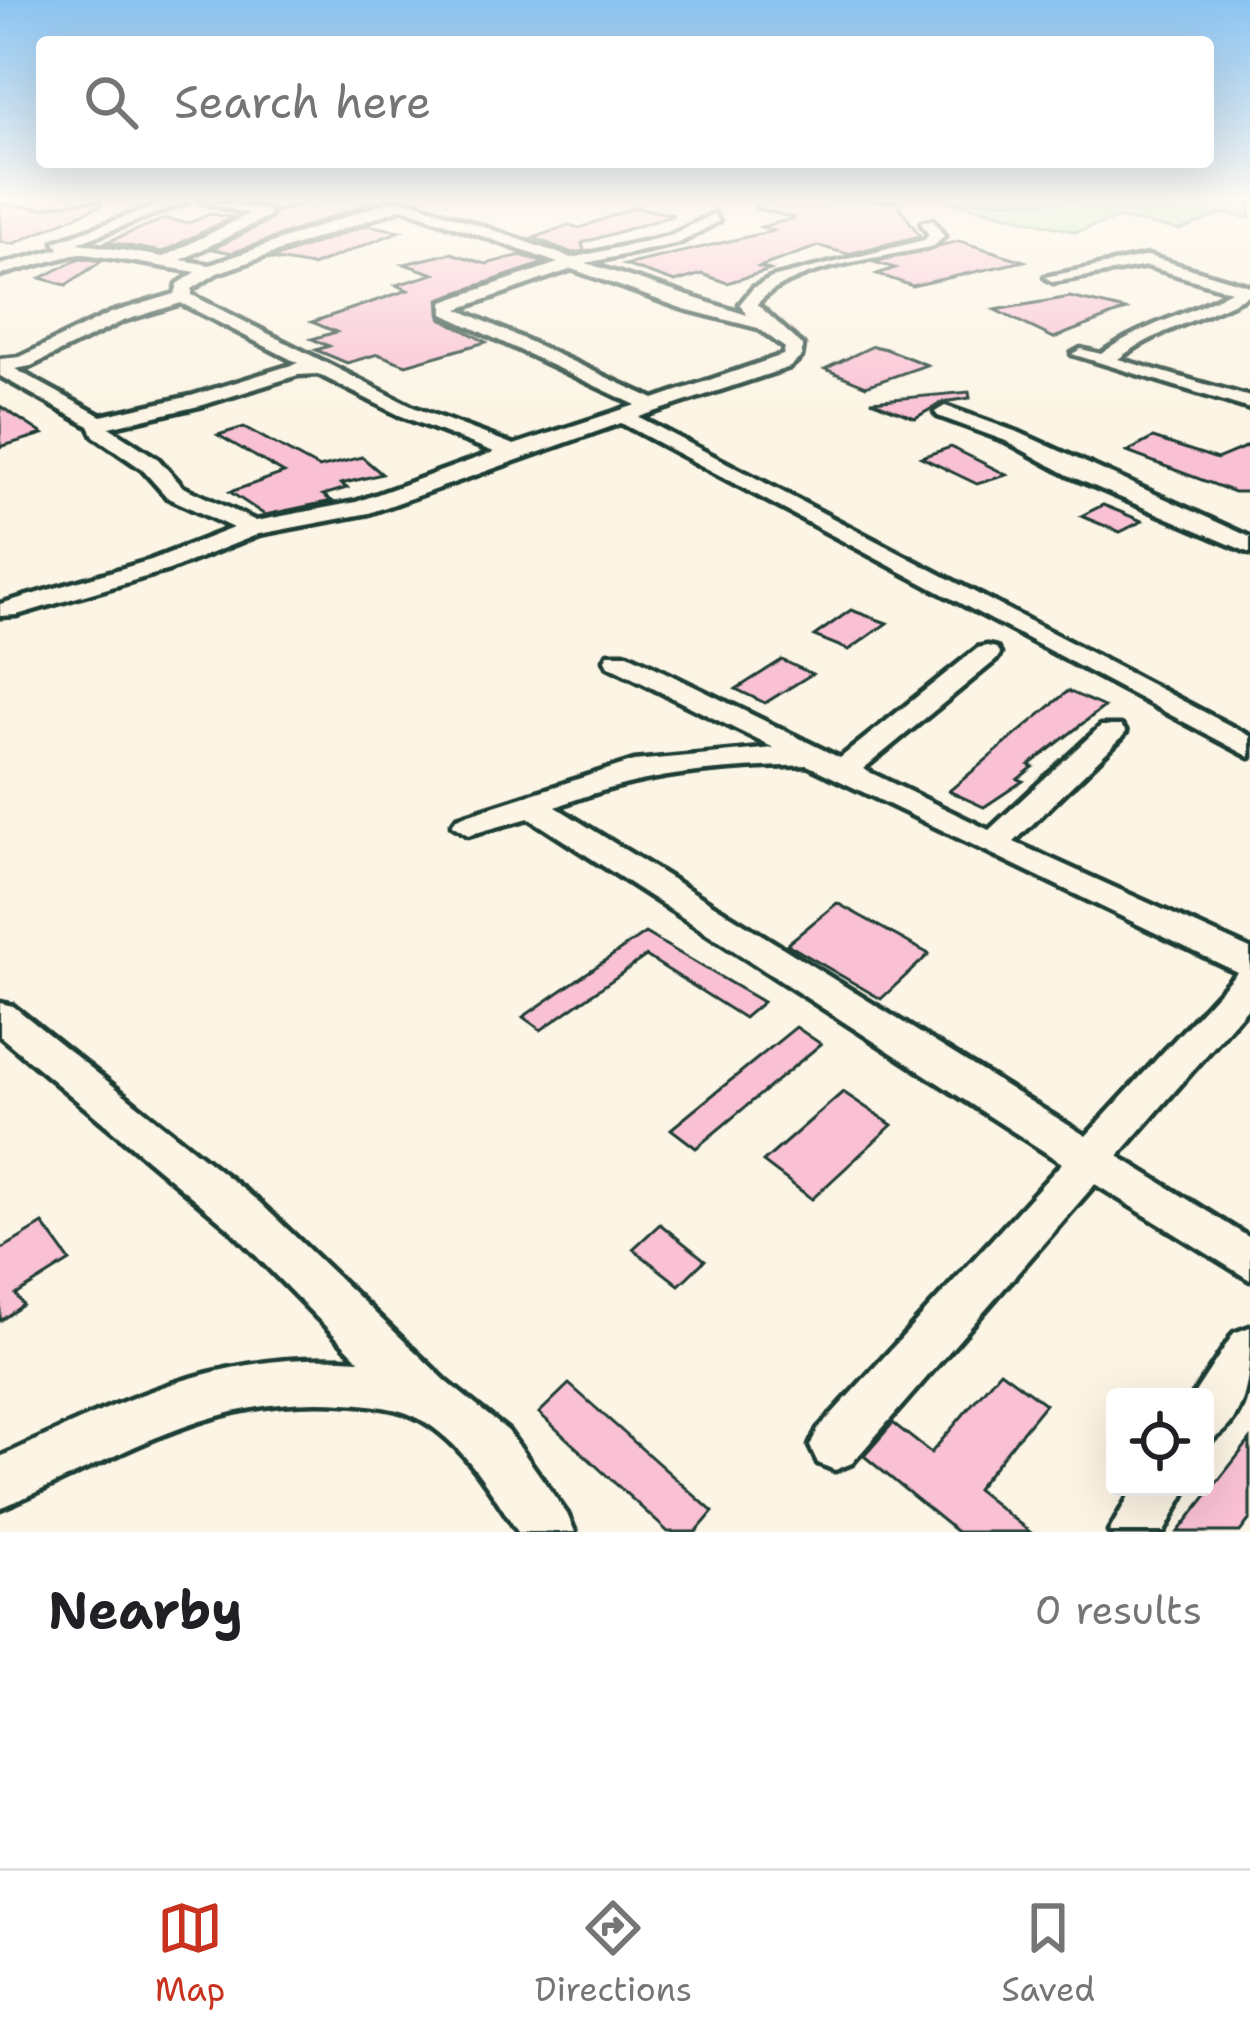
<!DOCTYPE html>
<style>
:root{--surface:#fff;--page:#f6f6f6;--text:#202124;--muted:#757577;--line:#e0e0e0;--accent:#c8321e}
body{margin:0;font-family:"Shantell Sans",sans-serif;background:var(--page);color:var(--text)}
.controls{position:absolute;right:36px;bottom:36px;display:grid;overflow:hidden;border-radius:12px;box-shadow:0 12px 48px #0002}
.controls button{width:108px;height:108px;display:grid;place-items:center;padding:0;border:0;border-bottom:3px solid var(--line);background:var(--surface);color:var(--text);font:60px sans-serif}
.list{margin:0;padding:0;list-style:none}
h2{display:flex;justify-content:space-between;align-items:center;height:156px;margin:0;padding:0 48px;font-size:51px}
h2 small{font-size:39px;font-weight:400;color:var(--muted)}
.icon{flex:none;width:66px;height:66px;fill:none;stroke:currentColor;stroke-width:2;stroke-linecap:round;stroke-linejoin:round}
.map{position:relative;flex:none;width:1250px;height:1532px;overflow:hidden}
.search{position:absolute;background:var(--surface);box-shadow:0 12px 48px #0002;left:36px;right:36px;top:36px;height:132px;display:flex;align-items:center;gap:30px;box-sizing:border-box;padding:0 42px;border-radius:12px;color:var(--muted);font-size:45px}
.sheet{height:336px;background:var(--surface)}
nav{display:flex;justify-content:space-around;align-items:center;box-sizing:border-box;height:168px;border-top:3px solid var(--line);background:var(--surface);font-size:33px;color:var(--muted)}
nav a{display:grid;justify-items:center;gap:6px}
nav .on{color:var(--accent)}
.map>svg:first-child{display:block}
.green{fill:#a9eab4;stroke:#649474;stroke-width:3}
.building{fill:#fac1d4;stroke:#1f3d34;stroke-width:3}
.lines{fill:none;stroke-linecap:round;stroke-linejoin:round}
.minor-casing{stroke:#1f3d34;stroke-width:9}
.minor{fill:#fcf5e5;fill-rule:evenodd}
</style>
<div class="map">
<svg width="1250" height="1532" viewBox="0 0 1250 1532">
<rect width="100%" height="100%" fill="#fcf5e5"/>
<filter id="ink" filterUnits="userSpaceOnUse"><feTurbulence type="fractalNoise" baseFrequency=".00833" numOctaves="2"/><feDisplacementMap in="SourceGraphic" scale="24" xChannelSelector="R" yChannelSelector="G"/><feConvolveMatrix kernelMatrix="1 2 1 2 8 2 1 2 1" color-interpolation-filters="sRGB"/></filter>
<g filter="url(#ink)">
<polygon class="green" points="949,201 1250,201 1250,218 1222,213 1180,230 1118,218 1076,232"/>
<g class="building">
<polygon points="81,201 100,201 101,205 13,244 0,242 0,204 43,208"/>
<polygon points="311,201 377,201 232,253 212,249 271,220 274,212"/>
<polygon points="755,201 895,201 920,236 848,254 819,246 759,267 770,270 727,283 702,274 675,282 625,265 773,231 761,227 795,218 755,208"/>
<polygon points="635,207 674,215 582,243 584,251 572,253 534,238 568,225 580,228"/>
<polygon points="210,214 233,217 162,252 107,242 164,219 189,223"/>
<polygon points="367,225 400,231 312,266 271,259"/>
<polygon points="959,241 1024,261 912,286 877,274 895,268 874,262"/>
<polygon points="451,253 486,264 521,255 544,263 439,299 441,318 486,342 406,365 378,354 347,363 316,350 329,346 312,339 336,332 312,322 408,290 396,285 434,274 404,264"/>
<polygon points="80,258 102,261 66,285 41,278"/>
<polygon points="1070,297 1126,310 1054,338 995,310"/>
<polygon points="873,346 886,349 927,365 866,386 825,369"/>
<polygon points="969,392 970,398 943,402 915,418 871,401"/>
<polygon points="0,406 43,434 0,447"/>
<polygon points="244,427 319,468 362,457 382,474 341,484 347,488 323,495 332,501 265,515 230,492 284,473 218,435"/>
<polygon points="1153,438 1217,459 1250,445 1250,492 1234,492 1127,452"/>
<polygon points="951,447 1007,475 977,484 921,457"/>
<polygon points="1103,505 1118,511 1142,521 1120,532 1081,516"/>
<polygon points="851,610 887,623 849,650 814,636"/>
<polygon points="782,660 812,674 765,703 736,689"/>
<polygon points="1068,691 1104,707 1029,765 1033,767 1018,779 1023,781 984,807 949,791"/>
<polygon points="837,903 929,954 881,999 787,944"/>
<polygon points="645,933 763,1002 744,1018 646,956 541,1030 523,1017"/>
<polygon points="796,1027 821,1044 696,1148 671,1129"/>
<polygon points="843,1092 892,1125 812,1199 763,1162"/>
<polygon points="43,1224 70,1261 16,1295 23,1305 0,1321 0,1250"/>
<polygon points="660,1224 705,1260 679,1285 633,1249"/>
<polygon points="1000,1371 1045,1404 976,1489 1030,1532 957,1532 864,1456 893,1423 931,1453"/>
<polygon points="569,1384 713,1512 696,1532 668,1532 539,1413"/>
<polygon points="1250,1440 1250,1519 1240,1532 1178,1532"/>
</g>
<g class="lines">
<g class="minor-casing">
<g id="minor">
<path d="M169,201H188L78,243L163,257L249,214L200,201L269,210V216L181,260L210,265L390,201H410L572,258L669,236L714,214L719,221L679,243L586,263L747,315L740,304L753,288L772,278L924,240L929,235L921,223L933,220L944,236L934,246C884,258 792,265 757,304L803,346L801,357L790,367L639,417L1250,736V757L621,423L369,513L259,534L169,570L17,615L0,616V604L151,560L233,528L167,497L142,469L94,436L89,426L0,376V359L20,357L111,313L175,294L178,284L196,272L80,253L0,275V265L59,249L55,242ZM403,208L558,263L443,302V314L636,405L514,445L413,407L192,295V289L217,273ZM572,269L684,309L758,328L785,348L783,355L654,399L458,309ZM181,303L298,363L191,396L101,416L15,369L31,366L123,321ZM318,374L399,415L494,452L356,502L256,521L183,487L158,459L109,427L203,405L298,375Z"/>
<path d="M1148,256L1250,286V294C1206,318 1156,330 1118,359L1250,397V409L1072,354L1081,349L1101,354C1141,325 1188,315 1231,291L1147,266L1053,282L1045,277Z"/>
<polygon points="945,406 1020,433 1250,537 1250,553 1068,475 1006,441 938,416 935,412"/>
<path d="M987,646L996,648L1000,654L996,660L863,769L989,830L1101,726H1121L1126,732L1121,738L1014,842L1250,949V1005L1118,1156L1250,1238V1280L1095,1184L852,1463L835,1470L818,1463L810,1446L818,1429L1062,1163L529,818L468,835L452,825L457,818L634,761L774,748L608,666L605,660L608,654H628L840,758L978,648ZM807,765L1237,972L1086,1136L556,807C643,772 714,769 807,765Z"/>
<path d="M0,1003L13,1006L259,1202L447,1382L508,1431L567,1514L575,1532H518C491,1491 462,1440 416,1417C397,1407 366,1404 345,1403C209,1393 119,1459 0,1508V1457C124,1400 218,1350 359,1360L229,1228L0,1036Z"/>
<path d="M1250,1327C1250,1370 1250,1424 1205,1443V1397H1192L1234,1333Z"/>
<polygon points="1134,1487 1188,1487 1164,1532 1109,1532"/>
</g>
</g>
<use href="#minor" class="minor"/>
</g>
</g>
<linearGradient id="sky" x2="0" y2="1"><stop stop-color="#8ac3f1"/><stop offset="0.48" stop-color="#fefaf3"/><stop offset="1" stop-color="#fefaf3" stop-opacity="0"/></linearGradient>
<rect width="1250" height="415" fill="url(#sky)"/>
</svg>
<div class="controls">
<button><svg class="icon" aria-label="locate" viewBox="0 0 24 24"><circle cx="12" cy="12" r="6"/><path d="M12 2v4M12 18v4M2 12h4M18 12h4"/></svg></button>
</div>
<div class="search"><svg class="icon" aria-label="search" viewBox="0 0 24 24"><circle cx="10" cy="10" r="6"/><path d="M15 15l6 6"/></svg>Search here</div>
</div>
<section class="sheet">
<h2>Nearby<small>0 results</small></h2>
<ul class="list">
</ul>
</section>
<nav>
<a class="on"><svg class="icon" aria-label="map" viewBox="0 0 24 24"><path d="M3 6l6-2 6 2 6-2v14l-6 2-6-2-6 2zM9 4v14M15 6v14"/></svg>Map</a>
<a><svg class="icon" aria-label="directions" viewBox="0 0 24 24"><path d="M12 3l9 9-9 9-9-9zM9 14v-3h6M13 9l2 2-2 2"/></svg>Directions</a>
<a><svg class="icon" aria-label="saved" viewBox="0 0 24 24"><path d="M7 4h10v16l-5-4-5 4z"/></svg>Saved</a>
</nav>
